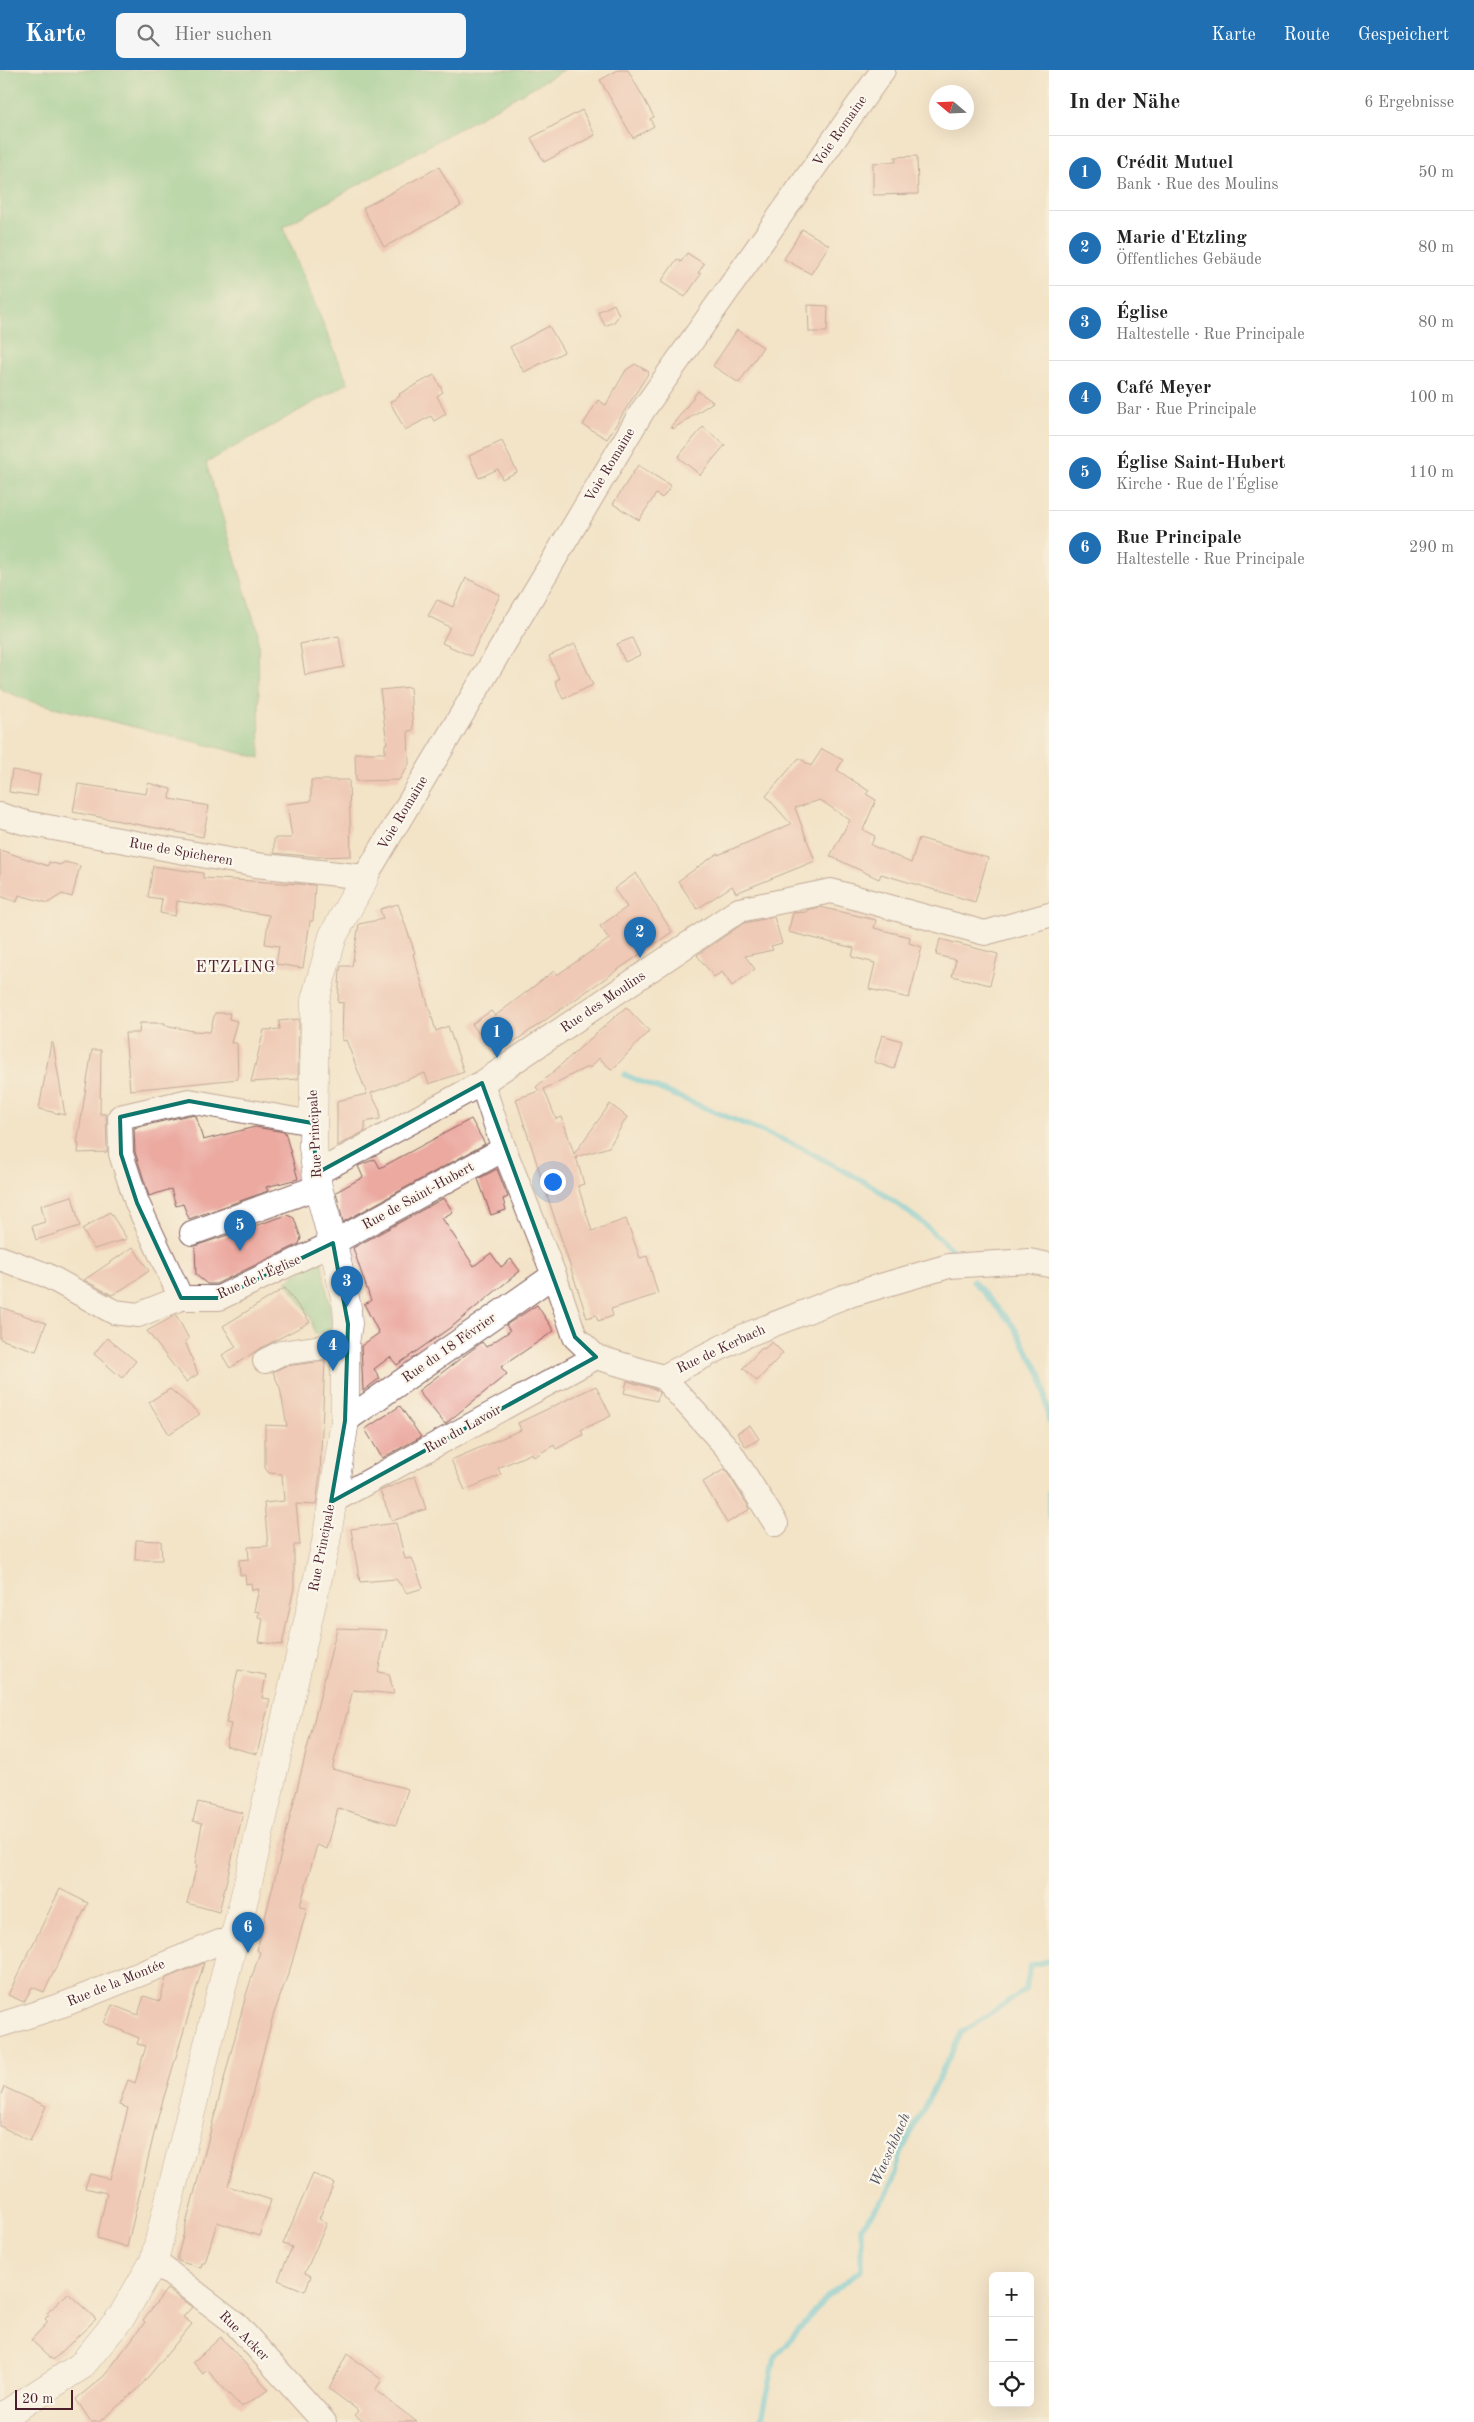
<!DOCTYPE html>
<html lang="de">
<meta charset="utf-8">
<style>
:root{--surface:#fff;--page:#f6f6f6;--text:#222;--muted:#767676;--line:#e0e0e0;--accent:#1f6fb2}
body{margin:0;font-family:"Old Standard TT",serif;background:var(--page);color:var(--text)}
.controls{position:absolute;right:15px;bottom:15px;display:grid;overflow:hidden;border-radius:8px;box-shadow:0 5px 20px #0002}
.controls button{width:45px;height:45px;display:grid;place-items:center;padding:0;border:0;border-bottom:1px solid var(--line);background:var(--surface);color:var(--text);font:25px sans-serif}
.compass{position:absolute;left:929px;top:15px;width:45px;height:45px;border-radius:50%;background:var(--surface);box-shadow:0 5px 20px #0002;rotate:289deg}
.scale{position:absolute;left:15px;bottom:12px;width:58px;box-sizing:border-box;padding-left:5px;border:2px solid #4a1f2b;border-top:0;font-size:14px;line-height:18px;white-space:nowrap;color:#4a1f2b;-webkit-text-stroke:4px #fbf7ec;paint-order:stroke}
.you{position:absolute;left:552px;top:1111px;width:18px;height:18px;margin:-12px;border:4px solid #fff;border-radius:50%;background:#1a73e8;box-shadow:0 0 0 8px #1a73e833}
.badge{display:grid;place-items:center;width:32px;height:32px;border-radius:50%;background:var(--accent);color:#fff;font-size:16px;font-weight:700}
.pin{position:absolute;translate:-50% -41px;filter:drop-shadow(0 1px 2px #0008)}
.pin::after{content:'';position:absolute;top:26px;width:18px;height:15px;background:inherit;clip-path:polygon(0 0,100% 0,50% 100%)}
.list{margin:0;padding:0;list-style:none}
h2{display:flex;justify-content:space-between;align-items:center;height:65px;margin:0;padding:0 20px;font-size:21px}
h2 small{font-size:16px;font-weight:400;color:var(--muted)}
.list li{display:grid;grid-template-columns:32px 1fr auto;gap:15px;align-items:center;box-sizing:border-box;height:75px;padding:0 20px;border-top:1px solid var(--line)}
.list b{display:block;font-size:19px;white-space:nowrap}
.list p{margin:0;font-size:16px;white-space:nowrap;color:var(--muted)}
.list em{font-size:16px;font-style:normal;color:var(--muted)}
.icon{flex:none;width:28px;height:28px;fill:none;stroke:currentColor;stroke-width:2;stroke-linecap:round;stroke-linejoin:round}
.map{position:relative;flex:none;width:1049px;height:2352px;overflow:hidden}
header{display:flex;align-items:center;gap:30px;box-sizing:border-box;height:70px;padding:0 25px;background:var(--accent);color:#fff}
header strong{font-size:24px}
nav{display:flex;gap:28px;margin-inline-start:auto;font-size:18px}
.search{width:350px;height:45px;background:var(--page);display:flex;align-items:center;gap:12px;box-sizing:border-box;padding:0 18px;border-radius:8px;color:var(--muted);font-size:19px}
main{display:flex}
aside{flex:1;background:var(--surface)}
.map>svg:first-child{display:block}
.green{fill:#7ac787;stroke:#627359}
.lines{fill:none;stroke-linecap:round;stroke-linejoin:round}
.stream{stroke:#60c9db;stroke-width:5.5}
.building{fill:#eba9a0}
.minor-casing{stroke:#856462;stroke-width:26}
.tertiary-casing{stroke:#856462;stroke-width:29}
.minor{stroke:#fff;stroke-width:24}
.tertiary{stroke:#fff;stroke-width:28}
.marked{fill:none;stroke:#0f766e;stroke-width:4;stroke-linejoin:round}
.labels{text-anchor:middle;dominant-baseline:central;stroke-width:4.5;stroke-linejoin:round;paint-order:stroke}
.street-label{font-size:14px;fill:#4a1f2b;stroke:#fbf7ec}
.water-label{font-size:15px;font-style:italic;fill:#515260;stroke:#fbf7ec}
.quarter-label{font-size:16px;letter-spacing:1px;fill:#4a1f2b;stroke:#fbf7ec}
</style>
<header>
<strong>Karte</strong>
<div class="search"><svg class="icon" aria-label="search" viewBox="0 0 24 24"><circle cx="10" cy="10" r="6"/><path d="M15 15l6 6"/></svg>Hier suchen</div>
<nav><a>Karte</a><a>Route</a><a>Gespeichert</a></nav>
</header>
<main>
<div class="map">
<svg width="1049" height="2352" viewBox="0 0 1049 2352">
<rect width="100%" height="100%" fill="#fbf7ec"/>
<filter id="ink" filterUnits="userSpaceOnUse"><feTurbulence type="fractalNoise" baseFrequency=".02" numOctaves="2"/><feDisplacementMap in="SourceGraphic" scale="10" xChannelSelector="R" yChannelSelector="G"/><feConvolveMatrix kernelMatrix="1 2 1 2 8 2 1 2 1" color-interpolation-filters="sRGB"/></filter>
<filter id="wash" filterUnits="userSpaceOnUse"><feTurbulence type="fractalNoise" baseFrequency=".0096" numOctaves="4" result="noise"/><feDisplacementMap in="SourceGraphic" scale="20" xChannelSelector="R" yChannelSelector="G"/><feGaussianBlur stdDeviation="1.12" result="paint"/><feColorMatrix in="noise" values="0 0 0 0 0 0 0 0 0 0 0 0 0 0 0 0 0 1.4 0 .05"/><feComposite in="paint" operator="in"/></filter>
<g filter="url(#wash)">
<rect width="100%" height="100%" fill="#f3e3c7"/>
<g class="green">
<polygon points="0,0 564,0 283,157 348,313 206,393 258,563 260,688 29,631 0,619"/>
<polygon points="321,1188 334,1261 315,1264 310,1246 286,1211"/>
</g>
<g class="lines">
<g class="stream">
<polyline points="625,1005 798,1076 874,1117 923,1153 952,1180"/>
<polyline points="973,1211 1013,1255 1042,1307 1049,1352"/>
<polyline points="1049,1423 1049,1447"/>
<polyline points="759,2352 763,2344 775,2287 828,2226 861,2199 861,2157 890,2120 901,2083 962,1962 1025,1920 1031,1895 1049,1891"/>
</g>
</g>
<g id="blocks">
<g class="building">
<polygon points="618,0 628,0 654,47 650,49 654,56 633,68 600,10"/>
<polygon points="582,40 595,65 544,92 531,68"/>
<polygon points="917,86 918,124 873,125 873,93 896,92 895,87"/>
<polygon points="439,97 461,136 384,177 363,138"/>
<polygon points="802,159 829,175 811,204 784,189"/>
<polygon points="687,183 704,194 698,203 701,204 685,227 661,212 677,189 681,192"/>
<polygon points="614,234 619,245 614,252 605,256 598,242"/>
<polygon points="808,235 828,236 827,262 809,262"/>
<polygon points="549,256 564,282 524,302 510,277"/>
<polygon points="737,260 763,277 739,313 713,296"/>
<polygon points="635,294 649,302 607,369 583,355 598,330 606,335 626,300"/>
<polygon points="434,305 443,322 437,326 446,344 434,351 431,346 405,360 390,332 400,326 399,324"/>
<polygon points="698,321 713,332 673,359 671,357"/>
<polygon points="703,357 725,375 700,405 678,387"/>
<polygon points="502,371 517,402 502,409 498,399 479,408 469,386"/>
<polygon points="638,395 671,416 662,428 656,424 639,450 613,434"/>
<polygon points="466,508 500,525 471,586 442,573 450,557 428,546 437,530 453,537"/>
<polygon points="339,566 344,597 305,605 300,574"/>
<polygon points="632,568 640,585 625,592 617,574"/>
<polygon points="575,574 593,615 563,629 555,611 559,609 549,586"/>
<polygon points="410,617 413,660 408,661 409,694 399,710 356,711 355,683 385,683 385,674 387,674 380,620"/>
<polygon points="822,679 843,690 837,700 869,721 866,724 876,730 863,760 875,766 871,775 911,793 919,768 988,788 975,832 881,804 879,809 830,786 850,750 820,730 795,738 815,791 736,823 732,816 697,839 678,811 718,783 718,785 791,754 766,726 799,688 811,696"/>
<polygon points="12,700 40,705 37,726 9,722"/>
<polygon points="311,710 349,710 351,786 318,787 274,783 274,768 292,768 287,734 311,731"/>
<polygon points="148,713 171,719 170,729 209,736 203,767 73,742 78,714 146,724"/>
<polygon points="0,780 48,796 49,792 60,795 65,792 80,796 72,827 62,824 48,833 19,825 17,832 0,826"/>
<polygon points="153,796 203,803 203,808 315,815 313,851 310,851 303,898 276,894 279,876 265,874 269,845 177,831 175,846 160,843 162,829 148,827"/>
<polygon points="636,803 672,862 495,985 472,954 491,941 495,946 554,901 557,905 609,869 600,856 627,837 614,819"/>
<polygon points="398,834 415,883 413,884 436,961 448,956 464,1002 429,1014 425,1003 371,1023 380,1041 380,1049 365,1052 365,1061 337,1076 337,1031 367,1024 346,970 342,971 343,932 338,933 340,900 341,896 352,896 359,854 383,849 380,839"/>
<polygon points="820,837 876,850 874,858 910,867 909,873 922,877 909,928 869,919 875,893 852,887 854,878 788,862 793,843 807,842 807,840"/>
<polygon points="774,847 782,873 771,876 773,880 745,886 755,899 732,916 722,902 714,907 697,885 744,853"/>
<polygon points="940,869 998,884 990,915 952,906 956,890 936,885"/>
<polygon points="626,937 649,961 612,1000 599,988 591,997 587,997 544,1019 556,1049 562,1047 574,1084 610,1034 627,1047 609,1077 576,1087 584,1114 578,1116 592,1161 626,1149 640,1188 647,1186 658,1224 611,1239 613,1246 598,1251 596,1245 587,1248 516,1029 539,1021 536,1017"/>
<polygon points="215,943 230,943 229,949 237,951 231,973 237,973 238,1009 130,1020 125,963 139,963 140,953 165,953 165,955 193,961 210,962"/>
<polygon points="299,949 298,1009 251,1012 264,960 280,959 279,951"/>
<polygon points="882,965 902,971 894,999 874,992"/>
<polygon points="51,973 53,973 65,1045 39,1039"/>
<polygon points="92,980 101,980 100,1044 106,1044 107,1082 78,1083 79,1074 77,1074"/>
<polygon points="189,1045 196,1046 203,1070 255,1057 285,1062 298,1109 266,1117 268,1121 189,1149 183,1134 176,1136 171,1119 149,1126 135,1082 134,1058"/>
<polygon points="471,1049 485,1074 343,1152 336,1122 363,1107 358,1096 375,1089 380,1098"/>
<polygon points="497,1099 508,1127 503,1129 506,1140 491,1145 478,1109"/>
<polygon points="72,1126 80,1156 36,1170 32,1156 45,1152 41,1135"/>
<polygon points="444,1128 453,1142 442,1148 474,1196 491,1183 501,1197 511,1189 520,1201 454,1255 397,1295 390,1287 374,1299 380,1308 363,1321 361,1276 379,1263 364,1234 371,1231 353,1178"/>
<polygon points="110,1142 127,1169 94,1179 82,1159"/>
<polygon points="287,1145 294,1148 301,1168 299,1174 216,1214 207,1214 196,1205 195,1176"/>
<polygon points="133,1177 149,1201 124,1218 112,1225 84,1210"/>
<polygon points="285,1218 310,1252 259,1279 230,1298 222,1285 236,1277 223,1256"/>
<polygon points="537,1235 554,1261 501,1297 507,1304 445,1354 418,1321 482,1272 486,1277 510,1261 506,1255"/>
<polygon points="0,1237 46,1253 36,1281 0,1269"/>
<polygon points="176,1245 189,1269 185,1271 198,1304 186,1312 147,1261"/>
<polygon points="107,1268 136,1291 122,1308 94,1284"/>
<polygon points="772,1272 783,1283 757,1311 743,1298 762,1278 764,1279"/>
<polygon points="325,1291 320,1404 316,1435 296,1434 300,1475 294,1475 294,1518 282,1575 259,1572 263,1548 258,1547 259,1542 254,1541 259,1519 252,1520 251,1513 246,1514 245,1505 240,1505 239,1490 249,1489 248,1477 268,1476 264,1433 284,1431 282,1404 269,1403 265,1398 265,1355 287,1356 280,1318 273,1302 285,1296"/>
<polygon points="627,1311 655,1319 659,1323 657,1331 624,1323"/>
<polygon points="596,1316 611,1346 581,1360 583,1365 556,1379 554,1375 534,1387 532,1383 498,1398 501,1405 465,1420 451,1390 521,1360 518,1353"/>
<polygon points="170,1319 200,1344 169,1364 149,1332"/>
<polygon points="400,1336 421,1367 382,1388 365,1359"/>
<polygon points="750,1355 759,1369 746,1377 737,1363"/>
<polygon points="725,1399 750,1439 727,1453 703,1412"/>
<polygon points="415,1406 426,1439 392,1451 380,1421"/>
<polygon points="396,1453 405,1489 412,1488 423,1518 407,1523 396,1509 360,1512 355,1485 351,1459"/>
<polygon points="136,1470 161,1471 162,1490 135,1490"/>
<polygon points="337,1558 387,1560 378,1602 389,1604 394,1624 353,1620 332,1699 408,1719 396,1755 338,1738 327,1779 317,1775 300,1836 307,1839 291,1896 273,1946 228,2116 271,2130 259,2166 217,2152 205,2193 202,2193 201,2198 178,2191 178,2185 246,1925 260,1882 257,1880"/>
<polygon points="238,1600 266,1605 262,1628 270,1629 257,1684 226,1676 231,1654 226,1653"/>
<polygon points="198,1732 243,1743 219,1842 187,1833 197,1795 195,1794 202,1753 193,1751"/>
<polygon points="60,1819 88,1833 44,1922 32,1917 24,1932 8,1925"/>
<polygon points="204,1893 158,2047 127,2177 97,2168 107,2123 85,2118 90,2104 110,2109 128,2038 119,2035 128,2010 135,2013 146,1976 137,1974 139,1968 104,1953 112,1935 138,1945 144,1926 160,1931 166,1908"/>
<polygon points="4,2017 46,2036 30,2071 0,2056 0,2026"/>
<polygon points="313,2104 334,2113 319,2149 327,2153 305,2203 311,2206 305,2221 278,2210 292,2177 283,2174"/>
<polygon points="167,2219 192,2237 183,2247 192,2254 138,2319 99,2352 91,2352 76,2329 104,2306 145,2252 143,2250"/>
<polygon points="68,2223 96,2249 53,2290 31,2270 48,2252 45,2249 49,2245 47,2243"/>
<polygon points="221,2267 269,2320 241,2337 207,2300 203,2304 193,2292"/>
<polygon points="347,2284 382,2310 375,2320 417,2352 364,2352 355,2345 359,2341 329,2319"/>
</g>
</g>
</g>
<g filter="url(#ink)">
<use href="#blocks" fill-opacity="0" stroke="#856462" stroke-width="1"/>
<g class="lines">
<g class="minor-casing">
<g id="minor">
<polyline points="0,745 26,753 256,795 365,807 643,340 883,0"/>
<polyline points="482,1013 504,1079 554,1205 575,1267 596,1287 663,1307 744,1266 843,1227 949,1196 1029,1191 1049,1195"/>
<polyline points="317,1103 482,1013 739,840 831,821 985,863 1049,845"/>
<polyline points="192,1163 318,1117"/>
<polyline points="0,1188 46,1205 114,1242 138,1245 181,1228 219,1228 333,1173 504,1079"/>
<polyline points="181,1228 137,1133 121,1084 120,1047 189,1031 312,1053"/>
<polyline points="265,1291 281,1283 345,1274"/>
<polyline points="663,1307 729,1380 776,1454"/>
<polyline points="345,1351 554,1205"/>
<polyline points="331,1432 596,1287"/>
<polyline points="0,1955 65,1934 220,1872 232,1873"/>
<polyline points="154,2191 235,2253 324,2352"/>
</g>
</g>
<g class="tertiary-casing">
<polyline id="tertiary" points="0,2348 81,2296 122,2246 154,2191 247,1817 326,1472 345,1351 345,1274 348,1254 347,1237 333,1173 318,1117 313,1078 315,930 333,866 365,807"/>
</g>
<use href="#minor" class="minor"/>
<use href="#tertiary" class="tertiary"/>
</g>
</g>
<path d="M0 0H1049V2352H0ZM482,1013L575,1267L596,1287L331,1432L345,1351L348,1254L333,1173L219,1228H181L137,1133L121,1084L120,1047L189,1031L312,1053L317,1103Z" fill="#f3e3c7" fill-opacity=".55" fill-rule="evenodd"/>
<path class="marked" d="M482,1013L575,1267L596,1287L331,1432L345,1351L348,1254L333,1173L219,1228H181L137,1133L121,1084L120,1047L189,1031L312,1053L317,1103Z"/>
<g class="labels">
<g class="street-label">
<text transform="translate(840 61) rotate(-55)">Voie Romaine</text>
<text transform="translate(610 395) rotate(-59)">Voie Romaine</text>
<text transform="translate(403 743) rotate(-59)">Voie Romaine</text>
<text transform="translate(181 782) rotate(10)">Rue de Spicheren</text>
<text transform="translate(603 932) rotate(-34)">Rue des Moulins</text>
<text transform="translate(315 1064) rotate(-93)">Rue Principale</text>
<text transform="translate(418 1126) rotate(-29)">Rue de Saint-Hubert</text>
<text transform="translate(259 1207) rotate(-24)">Rue de l'Église</text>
<text transform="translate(449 1278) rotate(-35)">Rue du 18 Février</text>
<text transform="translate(721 1279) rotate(-25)">Rue de Kerbach</text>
<text transform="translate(463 1359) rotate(-29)">Rue du Lavoir</text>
<text transform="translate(322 1478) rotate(-79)">Rue Principale</text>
<text transform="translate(116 1913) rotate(-22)">Rue de la Montée</text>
<text transform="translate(244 2266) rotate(45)">Rue Acker</text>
</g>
<g class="water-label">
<text transform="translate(891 2080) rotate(-66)">Waeschbach</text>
</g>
<g class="quarter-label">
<text x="236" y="898">ETZLING</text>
</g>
</g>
</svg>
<div class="controls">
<button>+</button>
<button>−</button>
<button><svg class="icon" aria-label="locate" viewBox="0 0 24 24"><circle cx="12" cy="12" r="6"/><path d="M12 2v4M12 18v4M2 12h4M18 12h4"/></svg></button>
</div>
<svg class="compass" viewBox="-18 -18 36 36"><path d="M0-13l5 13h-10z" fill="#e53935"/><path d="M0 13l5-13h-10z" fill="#767676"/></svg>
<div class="scale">20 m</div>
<div class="you"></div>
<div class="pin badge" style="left:497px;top:988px">1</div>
<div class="pin badge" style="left:640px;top:888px">2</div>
<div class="pin badge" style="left:347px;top:1237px">3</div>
<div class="pin badge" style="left:333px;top:1301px">4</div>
<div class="pin badge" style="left:240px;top:1181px">5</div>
<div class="pin badge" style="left:248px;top:1883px">6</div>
</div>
<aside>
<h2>In der Nähe<small>6 Ergebnisse</small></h2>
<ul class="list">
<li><span class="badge">1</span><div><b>Crédit Mutuel</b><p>Bank · Rue des Moulins</p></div><em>50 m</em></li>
<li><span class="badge">2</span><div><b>Marie d'Etzling</b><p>Öffentliches Gebäude</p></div><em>80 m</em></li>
<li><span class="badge">3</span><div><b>Église</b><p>Haltestelle · Rue Principale</p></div><em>80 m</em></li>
<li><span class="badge">4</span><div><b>Café Meyer</b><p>Bar · Rue Principale</p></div><em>100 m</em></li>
<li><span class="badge">5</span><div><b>Église Saint-Hubert</b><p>Kirche · Rue de l'Église</p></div><em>110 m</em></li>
<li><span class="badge">6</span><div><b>Rue Principale</b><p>Haltestelle · Rue Principale</p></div><em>290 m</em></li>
</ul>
</aside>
</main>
